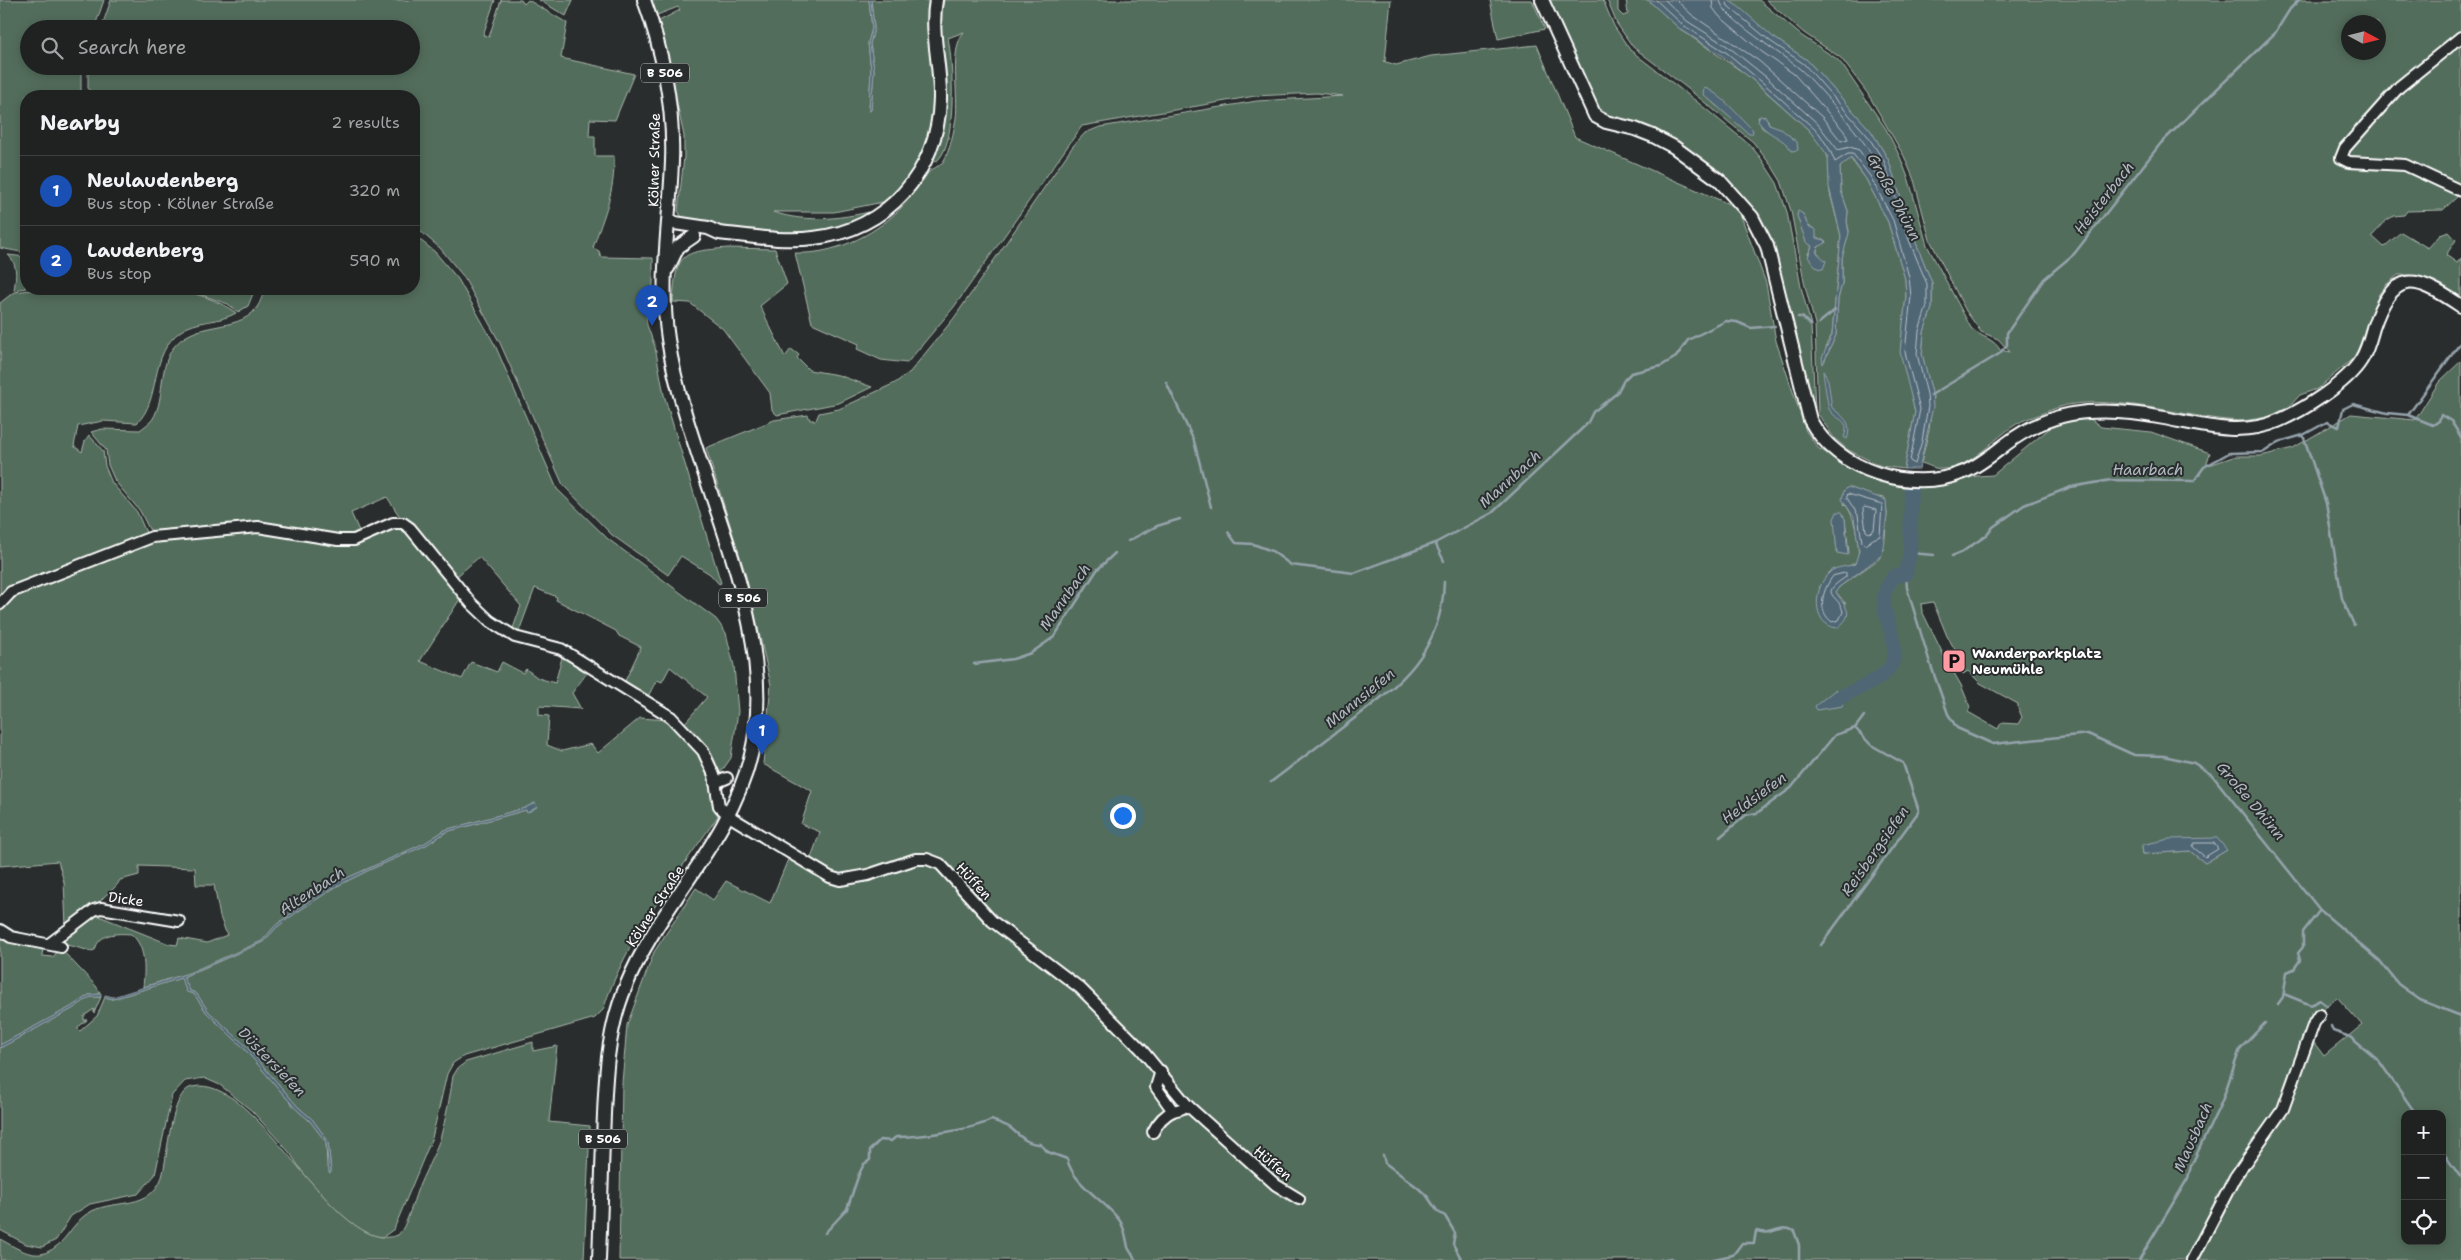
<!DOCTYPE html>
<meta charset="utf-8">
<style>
:root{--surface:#202222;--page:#2d2f2f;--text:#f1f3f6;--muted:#a2a4a5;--line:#3d3f40;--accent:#1a73e8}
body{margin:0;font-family:"Shantell Sans",sans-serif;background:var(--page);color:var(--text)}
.controls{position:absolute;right:15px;bottom:15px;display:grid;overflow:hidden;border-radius:10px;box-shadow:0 2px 12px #0003}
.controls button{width:45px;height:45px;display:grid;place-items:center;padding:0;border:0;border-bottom:1px solid var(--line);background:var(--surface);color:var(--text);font:25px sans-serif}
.compass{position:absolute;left:2341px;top:15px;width:45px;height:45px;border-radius:50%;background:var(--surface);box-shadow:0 2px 12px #0003;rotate:97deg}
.you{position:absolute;left:1122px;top:815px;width:18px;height:18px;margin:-12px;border:4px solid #fff;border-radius:50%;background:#1a73e8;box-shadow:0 0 0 8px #1a73e833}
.badge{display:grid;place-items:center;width:32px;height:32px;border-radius:50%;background:var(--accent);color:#fff;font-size:16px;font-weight:700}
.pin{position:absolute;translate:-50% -41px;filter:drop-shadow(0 1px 2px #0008)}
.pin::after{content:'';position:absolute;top:26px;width:18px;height:15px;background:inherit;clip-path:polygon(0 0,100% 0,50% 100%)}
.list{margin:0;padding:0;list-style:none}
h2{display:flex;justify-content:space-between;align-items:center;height:65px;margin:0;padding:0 20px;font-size:21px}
h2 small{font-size:16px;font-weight:400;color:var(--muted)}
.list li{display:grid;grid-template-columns:32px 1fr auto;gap:15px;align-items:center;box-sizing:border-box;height:70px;padding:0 20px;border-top:1px solid var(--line)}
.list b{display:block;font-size:19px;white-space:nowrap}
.list p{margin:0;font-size:16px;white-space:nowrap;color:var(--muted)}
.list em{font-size:16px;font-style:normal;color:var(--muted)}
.icon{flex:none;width:28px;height:28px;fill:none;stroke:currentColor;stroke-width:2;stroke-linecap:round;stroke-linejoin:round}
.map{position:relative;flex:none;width:2461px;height:1260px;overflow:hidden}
.search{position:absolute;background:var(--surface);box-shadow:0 2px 12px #0003;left:20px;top:20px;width:400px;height:55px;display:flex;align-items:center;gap:12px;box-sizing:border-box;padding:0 18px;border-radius:28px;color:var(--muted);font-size:19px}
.panel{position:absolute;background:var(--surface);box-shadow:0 2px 12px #0003;left:20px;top:90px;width:400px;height:205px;border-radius:20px}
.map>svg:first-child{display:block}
.green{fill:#536d5b;stroke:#a9b6ad;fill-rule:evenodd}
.water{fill:#4f6674;stroke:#95a3ac}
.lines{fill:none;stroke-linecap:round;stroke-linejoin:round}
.shore{stroke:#b9c2c7;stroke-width:1}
.stream{stroke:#95a3ac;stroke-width:2.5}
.river{stroke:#4f6674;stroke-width:14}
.minor-casing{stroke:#fff;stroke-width:14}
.major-casing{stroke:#fff;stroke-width:16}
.minor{stroke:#2a2d2e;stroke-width:10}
.major{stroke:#2a2d2e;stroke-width:12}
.labels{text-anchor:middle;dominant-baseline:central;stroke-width:4;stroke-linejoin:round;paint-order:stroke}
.shield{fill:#2a2d2e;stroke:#bfc0c0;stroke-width:1}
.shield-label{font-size:12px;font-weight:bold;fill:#fff}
.street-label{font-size:14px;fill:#fff;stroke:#2a2d2e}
.poi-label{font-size:14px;font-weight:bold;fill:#fff;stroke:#2a2d2e;text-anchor:start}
.water-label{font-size:15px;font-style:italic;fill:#b0bac0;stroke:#2a2d2e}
</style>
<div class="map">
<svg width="2461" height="1260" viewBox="0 0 2461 1260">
<rect width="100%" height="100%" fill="#2a2d2e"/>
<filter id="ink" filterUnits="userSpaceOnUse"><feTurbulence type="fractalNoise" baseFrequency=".02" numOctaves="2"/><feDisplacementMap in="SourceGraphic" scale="10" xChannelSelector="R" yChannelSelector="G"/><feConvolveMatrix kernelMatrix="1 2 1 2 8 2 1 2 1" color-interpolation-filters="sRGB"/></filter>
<g filter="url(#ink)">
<g class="green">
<polygon points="0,0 104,0 94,29 29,29 29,66 81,66 81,90 85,96 26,96 26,253 0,248"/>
<path d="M111,0H495L483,35L489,37L501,0H521L524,4L528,0L567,23L561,58L634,74L615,120L590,119L589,136H595V156H614C615,194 604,214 593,248L599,251L601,257L653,258V286L645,302L647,325L655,347L664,395L721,583L719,584L710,574L681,556L668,575L612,535L563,485L500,343L463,276L440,248L414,226V96H94L88,88V66H411V29H101Z"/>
<polygon points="539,0 573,0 566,16"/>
<path d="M651,0H869L872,28L868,43L871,70L869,111L871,110L874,70L870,44L874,28L871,0H932L935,111L920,163L892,198L883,202L834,212H773C808,224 846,218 882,209C873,214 864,221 855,224C799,243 741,231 684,221L678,211L684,157V136L659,21L680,10L678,7L657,15Z"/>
<path d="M944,0H1391L1385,61H1383L1396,65L1431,56L1537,45L1575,137L1738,208L1766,283L1776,341L1806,431L1818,448L1850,467L1878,479L1931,485L1977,476L1993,475L2056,423L2084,414L2101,427L2151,432L2210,453L2206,466L2236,456H2261L2293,448L2351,414L2415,420L2439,382L2461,361V1260H619L622,1083L627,1025L654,952L696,888L713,900L726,881L770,903L789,857L810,861L820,832L801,824L812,791L763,764L771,685L746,576L706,448L774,420L808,415L810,420H816L819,413L839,409L895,383L910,372L954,318L1073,146L1085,133L1100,127L1257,101L1343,96L1317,93L1255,96L1082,126L954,307L907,363L881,360L857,349L859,344L812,323L795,253C832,255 872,237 900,209C911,198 918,185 928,173C932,168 939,167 943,162C950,151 954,130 956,118C959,95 949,48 964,32L948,38C953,61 958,150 935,162L932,159L940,17ZM1849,487L1870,496L1885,498L1887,514L1884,549L1879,559L1839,587L1836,592L1846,604L1819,588L1830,572L1849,566L1858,561C1860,547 1855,512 1844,504ZM1845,519L1849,553H1837L1836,538ZM1933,602L1947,636L1964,665L1960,669L1963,674L1968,671L1980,683L2018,704V708L2022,717L2018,724L2001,723L1998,729L1968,712L1970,707L1961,685L1944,656L1922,611L1921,604ZM2142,846L2227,850L2205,863L2190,851L2143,854ZM2337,997L2362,1025L2324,1056L2308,1035L2311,1021ZM2405,1114H2442V1241H2405Z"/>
<polygon points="1490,0 1532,0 1545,29 1498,39"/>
<polygon points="1546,0 1603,0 1614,26 1630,50 1696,101 1750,145 1760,157 1777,183 1787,212 1801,287 1811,325 1815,408 1809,397 1770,246 1716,172 1600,115"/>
<path d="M1607,0H1618V11L1623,16L1628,14L1626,0H1648L1680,29L1747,75L1809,130L1826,152L1829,161L1830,193L1841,236L1832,335L1827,343L1824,362L1836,335L1838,299L1842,283V258L1849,231L1847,222L1848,211L1841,191L1840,167L1850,158L1866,179L1888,222L1905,279L1906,296L1901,346L1915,412L1904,469L1881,466L1848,450L1834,438L1818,414L1815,324L1805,286L1791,211L1781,181L1773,168L1753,142L1687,88L1633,47L1617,24ZM1704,88L1714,93L1736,114C1722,112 1707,102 1704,88ZM1758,117L1768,120L1769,124L1789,135L1792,138L1789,146L1781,138L1762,128ZM1797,214H1803L1808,226L1813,228L1816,238L1825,241L1817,249V255L1822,258L1808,254L1812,246L1806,241Z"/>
<path d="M1728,0H1759L1802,36L1837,59L1843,66L1886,129L1900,157L1909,180L1927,245L1971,328C1980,337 1995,339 2000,350L2010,352L1998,339L1981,332L1966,311L1930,240L1914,180L1904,156L1868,94L1841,58L1804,33L1766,0H2461V35L2426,62L2338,155L2335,162L2403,166L2459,195L2443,210L2407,211L2404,215L2394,216L2387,220L2372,236L2384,247L2401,232L2428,248L2440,235L2449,232L2456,240L2446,255L2457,263L2461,258V297L2433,281L2409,275H2398L2386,285L2379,294L2356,356L2317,389L2300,395L2289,407L2268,417L2243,421L2226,420C2174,414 2119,396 2067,405C2053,408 2040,415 2027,419C1998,429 1969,477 1935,468C1931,467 1926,464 1921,463L1929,430L1933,397L1922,354L1924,332L1932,308V283L1914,238L1888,159L1871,131L1807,60L1773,37ZM2348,22H2378V52H2348Z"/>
<polygon points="2461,40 2461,189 2417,168 2346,158 2345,150 2374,115"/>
<path d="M414,235L435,252L458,279L495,345L557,489L608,539L716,619L726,633L734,666L738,712L731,758L719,775L712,758L684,724L707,697L670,667L662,682L657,680L647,698L621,682L625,681L641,647L619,636L616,631L556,600L557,597L535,588L518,634L512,631L521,606L479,557L455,578L407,518L400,517L387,497L351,513L360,533C343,540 325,534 307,530C256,521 207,528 154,532L149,529L140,511L115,481L108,465L106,450L91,432L102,429L140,430C144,427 149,423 152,420C168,397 154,356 185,337C213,319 256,334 264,289H414Z"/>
<path d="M728,248L775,249L787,284L760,306L785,357L791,349L799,355L797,358L809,370L838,375L872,387L839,403L777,415L772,410L770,393L723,329L690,303L673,302C676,252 681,252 728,248Z"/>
<path d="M8,255L26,257V288L14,290C16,277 18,264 8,255Z"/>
<path d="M40,289H167C190,291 218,299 236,313C219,323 196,320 181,331C148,354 162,399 137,423L103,421L78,426L74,446L82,452L85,441L89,435L103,451L105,466L112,483L137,512L147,535L0,597V303L14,292Z"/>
<polygon points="185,289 255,289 248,306 238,312 228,304"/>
<path d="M400,527L408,532L462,596L420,661L462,679L471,662L497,672L502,662L523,673L526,669L538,678L555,683L563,654L590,669L572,693L581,709L539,706V715L549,716L547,745L562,751L591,744L598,753L640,718L668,720C682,736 699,750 707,770C713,787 707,799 718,816C675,878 626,938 603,1010L595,1018L464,1056L453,1063L447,1074L432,1138L394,1229L383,1237L370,1238L357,1234L318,1196L290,1153L252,1111L220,1085L204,1078L185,1081L172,1095L155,1175L138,1194L90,1204L71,1216L56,1240L42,1247L26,1244L0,1230V1048L72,1009L90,997H101L94,1013V1009L84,1016V1020H87L77,1028L80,1031L97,1016L105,997L113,999L181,978L187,992L194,994L207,1013L243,1047L296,1109L310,1121L326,1142L327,1166L331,1172L328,1141L312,1119L298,1107L245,1045L209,1012L196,993L190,991L183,977L263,942L277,927L297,912L337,886L369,870L426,845L446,832L526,810L527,813L535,803L525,808L445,830L425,843L336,883L296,910L276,925L262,941L189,973L143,987C145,969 146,946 131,934C116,933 99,933 95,950L91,951L59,943L58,939L74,931L94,914L169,944L177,945L179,938L207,943L227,935L220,917L214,885H196L195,868L139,866V875L120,880C115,891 103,894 98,905L66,926L64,882L58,861L0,866V613L7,602L18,596L156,540L257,531L341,544L391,528Z"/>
<polygon points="0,934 42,948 43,956 53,957 60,948 96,986 101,994 89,995 71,1007 0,1045"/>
<path d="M533,1042V1051L557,1046L549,1122L590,1126L584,1260H0V1239C13,1246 30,1258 45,1253C67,1245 71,1221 92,1211C117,1199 150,1210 162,1177C168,1157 170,1092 192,1087C258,1071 335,1260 398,1235C406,1228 413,1202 417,1191C424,1173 434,1156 440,1139C446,1118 450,1097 453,1076L458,1068L466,1062Z"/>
</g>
<g class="water">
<polygon points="869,0 871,0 874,28 870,44 874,70 871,110 869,111 871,70 868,43 872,28"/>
<polygon points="1648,0 1728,0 1739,7 1773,37 1807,60 1871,131 1888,159 1914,238 1932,283 1932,308 1924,332 1922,354 1932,393 1933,407 1919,469 1904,469 1915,412 1900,352 1906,296 1905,279 1888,222 1866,179 1851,158 1840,167 1841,191 1848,211 1847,222 1849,233 1842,258 1842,283 1838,299 1836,335 1823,364 1822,358 1832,335 1841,236 1829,187 1828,156 1809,130 1759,85 1724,57 1680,29"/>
<path d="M1704,88C1719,91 1741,119 1753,130L1752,134H1749L1703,94Z"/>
<path d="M1760,116L1766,117L1769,124L1780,128L1797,142L1798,150L1792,151C1783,136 1767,136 1758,121Z"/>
<polygon points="1798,211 1803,214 1808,226 1816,230 1816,238 1825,240 1826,243 1818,247 1816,252 1826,261 1823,269 1817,268 1808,257 1812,246 1806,242 1797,216"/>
<path d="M1823,371L1828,380L1832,408C1843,417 1853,422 1847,439L1844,437C1852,418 1835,421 1829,409C1828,406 1823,374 1823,371Z"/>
<path d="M1848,487L1886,500L1887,514L1882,555L1839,587L1836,592C1844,607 1857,613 1837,628C1811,625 1813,587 1830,572C1836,566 1848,567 1855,564L1859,551L1854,517L1842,499L1844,491Z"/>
<polygon points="1837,512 1842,512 1845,519 1848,555 1837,553 1834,519"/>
<polygon points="1836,689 1843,706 1817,710 1815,706"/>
<polygon points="535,803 537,807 527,813 526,810 446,832 426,845 369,870 337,886 297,912 277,927 263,942 183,977 190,991 196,993 209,1012 245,1045 298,1107 312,1119 328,1141 331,1172 329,1173 326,1142 310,1121 296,1109 243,1047 207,1013 194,994 187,992 181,978 113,999 105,997 105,995 113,997 189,973 262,941 276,925 296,910 336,883 425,843 445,830 525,808"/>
<polygon points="2217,838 2227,850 2205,863 2190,851 2143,854 2142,845 2169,839"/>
<polygon points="101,994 101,997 90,997 72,1009 0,1048 0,1045 71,1007 89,995"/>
</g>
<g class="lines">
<g class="shore">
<polyline points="1656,0 1683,25 1727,53 1762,82 1819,133 1830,150 1835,162 1848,154 1853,154 1870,176 1893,220 1909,277 1911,296 1905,352 1920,409 1910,461 1915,464 1922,441 1928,406 1927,394 1917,354 1919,331 1927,306 1927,284 1909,240 1884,161 1867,135 1804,64 1770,41 1728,6 1726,0"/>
<path d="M1665,0L1687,21L1730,48L1766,77L1817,123L1838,150L1850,147L1859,150L1876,174H1880C1882,157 1815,82 1800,69C1785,56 1720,16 1720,0"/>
<polyline points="1676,0 1692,15 1759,61 1822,117 1841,141 1848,139 1844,131 1794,74 1762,52 1719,16 1713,8 1712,0"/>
<polygon points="1848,494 1882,504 1880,536 1873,539 1865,545 1862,542 1858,515 1847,498"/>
<polygon points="1865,507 1876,510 1874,530 1869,533 1866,531 1863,509"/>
<path d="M1846,573V577C1816,596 1840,594 1843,612L1839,620L1832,622C1816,610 1823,589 1833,576Z"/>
<polygon points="2195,843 2214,843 2218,849 2205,857 2193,847"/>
</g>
<g class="stream">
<polyline points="1798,317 1802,317 1810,325"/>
<polyline points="1819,323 1835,310"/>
<polyline points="1166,382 1194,441 1211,507"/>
<polyline points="1931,395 1999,354 2007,345 2007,333 2044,279 2074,254 2161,143 2275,33 2290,9 2299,0"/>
<polyline points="2408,415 2461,342"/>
<polyline points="2303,435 2326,503 2342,598 2354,625"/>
<polyline points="1228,532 1236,543 1253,544 1272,551 1291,565 1354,573 1435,543 1492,513 1587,424 1593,412 1617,393 1624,380 1631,373 1661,366 1676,357 1688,340 1726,321 1737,322 1751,328 1775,326"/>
<polyline points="1128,541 1157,526 1180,519"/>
<polyline points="1435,543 1444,561"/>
<polyline points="1910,553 1934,555"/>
<polyline points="1952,556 1962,552 1987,535 1993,527 2024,505 2071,487 2111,480 2194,481 2204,467 2229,453 2264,452 2279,442 2303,435 2327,422 2339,427 2343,409 2353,404 2387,413 2408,415 2433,425 2439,421 2441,415 2451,421 2461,437"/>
<polyline points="1906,574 1907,588 1930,663 1948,714 1957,728 1993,744 2088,734 2134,755 2164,756 2194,763 2212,775 2320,910 2380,961 2398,984 2420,1000 2461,1016 2461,1034"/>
<polyline points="974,664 1013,659 1031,653 1054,637 1097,570 1115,553"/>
<path d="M1271,782C1296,763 1321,744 1347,724C1399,685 1442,653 1444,582"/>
<polyline points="1720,837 1746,815 1757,813 1791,788 1835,735 1855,728 1864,716"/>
<polyline points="1821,945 1919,811 1903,763 1871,745 1855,728"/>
<polyline points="2284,994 2311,1005 2319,1000 2327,1006"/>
<polyline points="2278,1004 2283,997 2287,972 2294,969 2300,960 2298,953 2303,947 2303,932 2320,910"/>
<polyline points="2331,1026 2333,1031 2350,1037 2379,1061 2416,1114"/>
<polyline points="2442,1151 2461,1178"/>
<polyline points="1383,1155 1385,1163 1417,1187 1427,1196 1438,1212 1445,1216 1455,1233 1453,1244 1462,1260"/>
<path d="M825,1233L847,1209L859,1174L864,1164L870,1160V1150L880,1140L891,1141L896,1137C918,1137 973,1130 991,1120C997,1122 1008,1125 1013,1130C1021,1137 1027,1144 1040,1144L1048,1152L1067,1159C1074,1186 1105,1200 1120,1221C1125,1229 1126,1238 1128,1247C1129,1251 1134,1256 1136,1260"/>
<polyline points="1660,1260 1671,1258 1675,1260"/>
<path d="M1709,1260L1733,1255L1742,1243H1754L1756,1231C1760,1232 1766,1233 1769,1232C1779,1230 1784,1225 1794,1231L1799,1245V1260"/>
<polyline points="2139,1260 2188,1178 2191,1166 2222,1101 2240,1049 2265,1023"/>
</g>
<path class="river" d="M1840,697C1853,690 1873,684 1884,674C1909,652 1881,621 1884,596C1885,588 1890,582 1894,576L1906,574L1910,553L1911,485"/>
<g class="minor-casing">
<g id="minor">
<polyline points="2461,37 2399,87 2345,148 2341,158 2349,162 2405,165 2461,191"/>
<polyline points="0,604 11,592 152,537 258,527 338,540 354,540 393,523 403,523 410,528 471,603 490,621 515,637 561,649 671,717 703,751 714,775 719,806 729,816 830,877 840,880 868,875 916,859 927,859 940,864 992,921 1080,988 1141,1049 1187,1105 1276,1185 1299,1199"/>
<polyline points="715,783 727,778"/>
<polyline points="0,930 11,937 61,947"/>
<polyline points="49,944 94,910 101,908 179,921"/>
<polyline points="1161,1071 1156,1087 1173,1111"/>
<path d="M1153,1132C1157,1124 1164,1115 1173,1111C1179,1109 1182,1110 1187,1105"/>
<polyline points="2192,1260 2235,1177 2283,1109 2314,1023 2319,1015"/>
</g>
</g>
<g class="major-casing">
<g id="major">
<path d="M1542,0L1595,116L1606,122L1635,129L1653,136L1674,147L1719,180L1752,217L1767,246L1810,420C1837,471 1911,494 1964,472C1980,465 1993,454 2006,444C2030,426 2057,414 2087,412C2113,410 2139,413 2164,418C2201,425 2240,437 2278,421C2303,410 2346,384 2361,360C2367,351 2370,339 2373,328C2393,269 2414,274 2461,306"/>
<path d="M668,222L708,228L719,233C750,236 783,242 814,238C887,230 938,172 940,99C941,66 930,33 936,0"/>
<polyline points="668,268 678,247 694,236"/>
<path d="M599,1260C600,1220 602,1181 603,1141C605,1089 605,1035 626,986C660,903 729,844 751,755C783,622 687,470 668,339C659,280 670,221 672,161C674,106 663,52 644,0"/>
</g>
</g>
<use href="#minor" class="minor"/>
<use href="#major" class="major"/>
</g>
</g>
<defs>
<g id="parking-square" transform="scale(1.25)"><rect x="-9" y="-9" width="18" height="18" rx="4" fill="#ff9aa2" stroke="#2a2d2e"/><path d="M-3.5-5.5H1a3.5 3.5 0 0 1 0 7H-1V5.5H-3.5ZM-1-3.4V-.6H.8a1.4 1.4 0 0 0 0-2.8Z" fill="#111"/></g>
</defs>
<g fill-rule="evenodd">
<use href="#parking-square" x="1954" y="661"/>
</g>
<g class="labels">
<g class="shield">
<rect x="641" y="63.5" width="48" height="19" rx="4"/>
<rect x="719" y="588.5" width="48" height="19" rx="4"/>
<rect x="579" y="1129.5" width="48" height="19" rx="4"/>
</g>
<g class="shield-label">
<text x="665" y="73">B 506</text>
<text x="743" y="598">B 506</text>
<text x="603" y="1139">B 506</text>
</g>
<g class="street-label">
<text transform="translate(654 160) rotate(-89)">Kölner Straße</text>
<text transform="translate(974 881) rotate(47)">Hüffen</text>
<text transform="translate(126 899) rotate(8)">Dicke</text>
<text transform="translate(655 906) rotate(-57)">Kölner Straße</text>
<text transform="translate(1273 1163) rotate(40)">Hüffen</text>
</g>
<g class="poi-label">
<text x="1972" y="653">Wanderparkplatz<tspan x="1972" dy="16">Neumühle</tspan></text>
</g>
<g class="water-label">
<text transform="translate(1894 197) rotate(62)">Große Dhünn</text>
<text transform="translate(2104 198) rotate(-52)">Heisterbach</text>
<text x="2148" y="470">Haarbach</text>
<text transform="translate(1510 479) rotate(-42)">Mannbach</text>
<text transform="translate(1065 597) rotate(-55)">Mannbach</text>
<text transform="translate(1360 698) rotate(-39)">Mannsiefen</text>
<text transform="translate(1754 798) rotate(-36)">Heldsiefen</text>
<text transform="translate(2251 801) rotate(50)">Große Dhünn</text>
<text transform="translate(1875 851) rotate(-55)">Reisbergsiefen</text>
<text transform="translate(312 891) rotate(-33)">Altenbach</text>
<text transform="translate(272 1062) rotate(46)">Düstersiefen</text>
<text transform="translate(2193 1137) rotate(-66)">Mausbach</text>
</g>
</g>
</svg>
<div class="controls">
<button>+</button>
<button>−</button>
<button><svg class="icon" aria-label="locate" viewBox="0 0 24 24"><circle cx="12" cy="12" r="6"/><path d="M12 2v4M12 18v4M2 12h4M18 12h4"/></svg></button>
</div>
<svg class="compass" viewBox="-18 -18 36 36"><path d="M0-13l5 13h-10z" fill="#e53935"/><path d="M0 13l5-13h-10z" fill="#a2a4a5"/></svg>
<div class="you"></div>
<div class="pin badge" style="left:762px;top:755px;background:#1a4fb4">1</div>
<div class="pin badge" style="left:652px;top:326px;background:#1a4fb4">2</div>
<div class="search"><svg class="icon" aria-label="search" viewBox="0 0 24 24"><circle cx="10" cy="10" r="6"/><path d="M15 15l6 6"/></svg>Search here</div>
<section class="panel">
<h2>Nearby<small>2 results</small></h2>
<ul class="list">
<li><span class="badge" style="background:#1a4fb4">1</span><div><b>Neulaudenberg</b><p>Bus stop · Kölner Straße</p></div><em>320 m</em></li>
<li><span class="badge" style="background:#1a4fb4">2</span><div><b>Laudenberg</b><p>Bus stop</p></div><em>590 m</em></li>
</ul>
</section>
</div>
